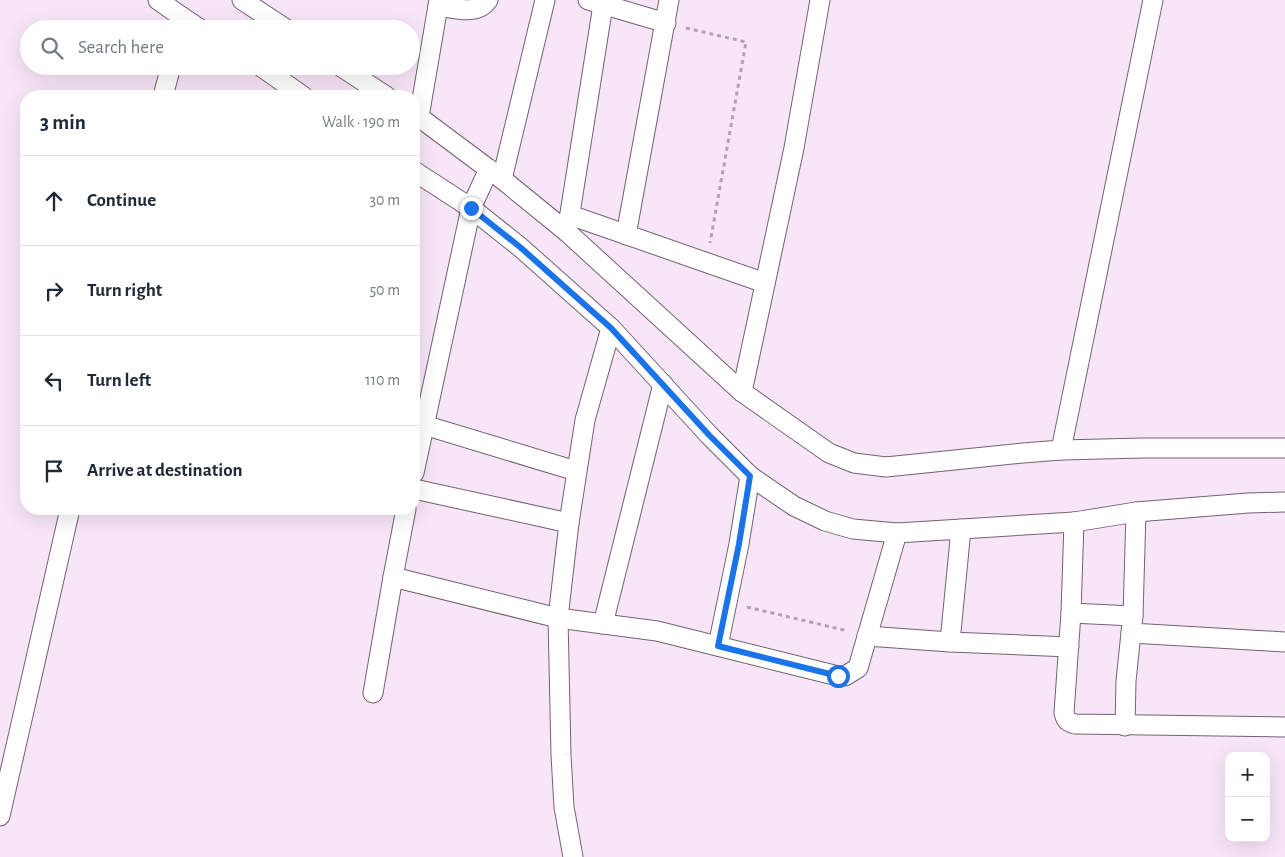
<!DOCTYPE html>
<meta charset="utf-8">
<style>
:root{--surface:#fff;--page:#f6f6f7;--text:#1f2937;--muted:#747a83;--line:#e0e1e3}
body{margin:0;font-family:"Alegreya Sans",sans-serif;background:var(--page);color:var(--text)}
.controls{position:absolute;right:15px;bottom:15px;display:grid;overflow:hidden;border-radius:10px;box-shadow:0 5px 20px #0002}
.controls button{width:45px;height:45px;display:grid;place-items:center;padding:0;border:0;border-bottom:1px solid var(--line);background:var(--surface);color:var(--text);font:25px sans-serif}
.stop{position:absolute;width:15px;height:15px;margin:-11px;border:4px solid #1a73e8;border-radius:50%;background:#fff}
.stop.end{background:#1a73e8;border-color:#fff;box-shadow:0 1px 5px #0008}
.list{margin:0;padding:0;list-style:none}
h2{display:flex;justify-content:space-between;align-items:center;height:65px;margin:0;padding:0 20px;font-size:21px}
h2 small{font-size:16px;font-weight:400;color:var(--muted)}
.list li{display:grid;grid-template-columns:32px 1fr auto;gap:15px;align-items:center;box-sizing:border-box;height:90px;padding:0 20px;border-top:1px solid var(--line)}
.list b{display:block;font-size:19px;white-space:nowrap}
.list em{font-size:16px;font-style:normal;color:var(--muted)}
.icon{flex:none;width:28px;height:28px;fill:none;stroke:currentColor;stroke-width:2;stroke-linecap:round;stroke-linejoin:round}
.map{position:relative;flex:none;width:1285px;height:857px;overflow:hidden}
.search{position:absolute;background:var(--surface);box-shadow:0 5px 20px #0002;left:20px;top:20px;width:400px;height:55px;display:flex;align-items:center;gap:12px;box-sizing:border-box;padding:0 18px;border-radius:28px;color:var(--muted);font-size:19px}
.panel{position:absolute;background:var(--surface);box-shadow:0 5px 20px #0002;left:20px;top:90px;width:400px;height:425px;border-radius:20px}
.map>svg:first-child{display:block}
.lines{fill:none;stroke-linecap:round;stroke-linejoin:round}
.street-casing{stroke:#726272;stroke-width:21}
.path{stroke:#b1a1b0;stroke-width:3;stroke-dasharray:4 4;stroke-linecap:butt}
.street{stroke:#fff;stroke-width:19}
.route{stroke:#1a73e8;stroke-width:6}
</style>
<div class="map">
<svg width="1285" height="857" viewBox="0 0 1285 857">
<rect width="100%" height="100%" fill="#f9e5f8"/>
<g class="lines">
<g class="street-casing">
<g id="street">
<polyline points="158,0 182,17"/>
<polyline points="242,0 286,29"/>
<polyline points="439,0 419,117 502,179 567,232 603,5"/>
<polyline points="588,0 666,23"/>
<path d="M438,6C455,8 477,16 488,0"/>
<polyline points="179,29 182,17 200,29"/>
<polyline points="260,66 303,96"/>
<polyline points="340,66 386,96"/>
<polyline points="163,96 171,66"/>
<polyline points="414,171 471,208 520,247 611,328 585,420 569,523 558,618 561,755 564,807 573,857"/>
<polyline points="502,179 545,0"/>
<polyline points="570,215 765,283"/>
<polyline points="567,232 742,392 829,453 854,463 886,467 1023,453 1061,450 1143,448 1285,448"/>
<polyline points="626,235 669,0"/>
<polyline points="611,328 709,435 750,476"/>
<polyline points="742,392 794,148 820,0"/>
<polyline points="424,425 576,471"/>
<polyline points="1061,450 1153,0"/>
<polyline points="414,473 471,208 489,169"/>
<polyline points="414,489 569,523"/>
<polyline points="1136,512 1133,616 1131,633 1285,642"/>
<polyline points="1074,522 1136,512 1248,503 1285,502"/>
<polyline points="393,577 558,618 657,631 838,676 845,676 858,668 897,533"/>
<polyline points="1071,613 1133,616"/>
<polyline points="603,624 663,384"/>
<polyline points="867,636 950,642 1069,647"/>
<polyline points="950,642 961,529"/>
<path d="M718,646L739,544L750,476L794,506L825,521L853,529L897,533L1074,522L1071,613L1064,713C1066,721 1068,722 1075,724L1285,727"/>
<polyline points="373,693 393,577 406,509"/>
<polyline points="1125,726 1126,681 1131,633"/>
<polyline points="0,816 70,509"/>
</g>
</g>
<g class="path">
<polyline points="686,28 746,42 710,243"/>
<polyline points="747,607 848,631"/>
</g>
<use href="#street" class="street"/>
</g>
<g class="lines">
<polyline class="route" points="471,208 520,247 611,328 709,435 750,476 739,544 718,646 838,676"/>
</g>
</svg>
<div class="controls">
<button>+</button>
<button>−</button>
</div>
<div class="stop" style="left:838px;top:676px"></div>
<div class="stop end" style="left:471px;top:208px"></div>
<div class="search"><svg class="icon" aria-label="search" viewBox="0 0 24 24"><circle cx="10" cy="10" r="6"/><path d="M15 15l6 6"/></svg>Search here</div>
<section class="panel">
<h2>3 min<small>Walk · 190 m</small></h2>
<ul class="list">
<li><svg class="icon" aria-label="ahead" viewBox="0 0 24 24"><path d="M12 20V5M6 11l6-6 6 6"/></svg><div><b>Continue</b></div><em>30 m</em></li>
<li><svg class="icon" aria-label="right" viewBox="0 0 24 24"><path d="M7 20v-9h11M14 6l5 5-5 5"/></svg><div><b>Turn right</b></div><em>50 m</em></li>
<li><svg class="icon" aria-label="left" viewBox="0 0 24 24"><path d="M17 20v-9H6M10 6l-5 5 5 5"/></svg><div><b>Turn left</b></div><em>110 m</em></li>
<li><svg class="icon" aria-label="arrive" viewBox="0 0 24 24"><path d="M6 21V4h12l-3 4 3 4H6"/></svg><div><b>Arrive at destination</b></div></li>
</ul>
</section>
</div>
